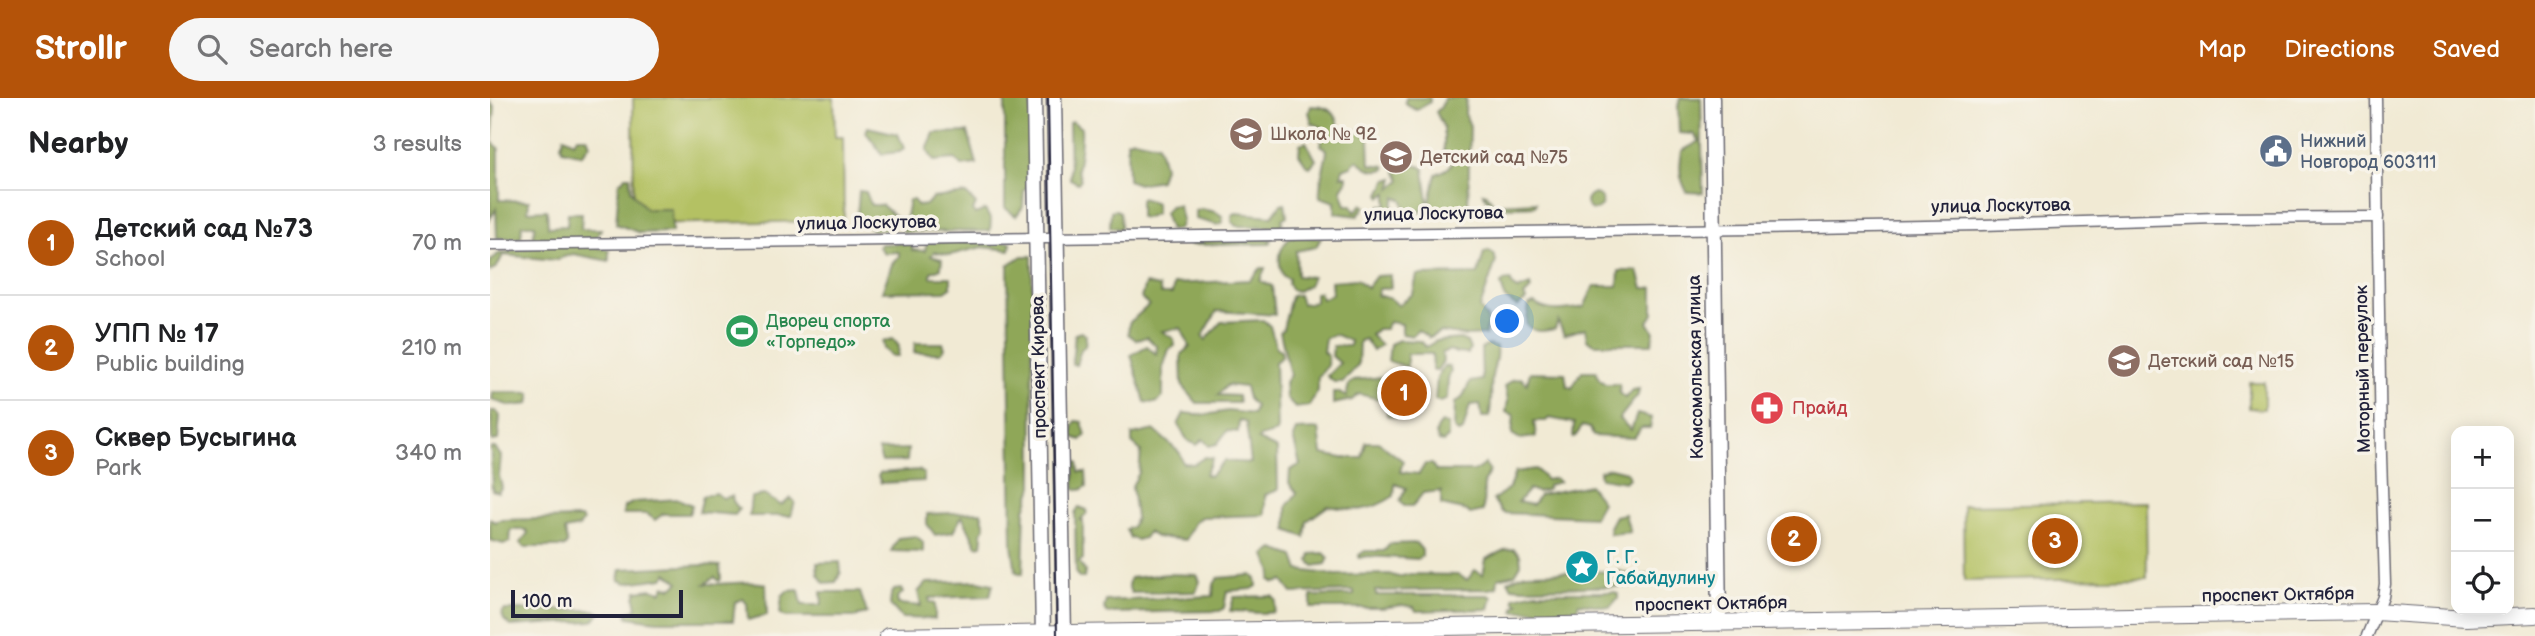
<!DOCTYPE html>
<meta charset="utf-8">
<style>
:root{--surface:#fff;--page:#f6f6f6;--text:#202124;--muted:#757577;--line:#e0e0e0;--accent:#b45309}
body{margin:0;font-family:"Balsamiq Sans",sans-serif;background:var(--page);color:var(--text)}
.controls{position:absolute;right:21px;bottom:21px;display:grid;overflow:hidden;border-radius:14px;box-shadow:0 4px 18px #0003}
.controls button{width:63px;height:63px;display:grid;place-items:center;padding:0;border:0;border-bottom:2px solid var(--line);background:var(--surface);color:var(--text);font:35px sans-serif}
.scale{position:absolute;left:21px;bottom:18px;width:172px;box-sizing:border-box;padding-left:7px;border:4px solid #22223b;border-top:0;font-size:19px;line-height:24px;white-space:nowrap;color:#22223b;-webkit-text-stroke:5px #f7f3e8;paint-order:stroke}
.you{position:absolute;left:1018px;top:224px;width:24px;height:24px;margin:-18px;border:5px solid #fff;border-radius:50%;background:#1a73e8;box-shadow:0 0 0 10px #1a73e833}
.badge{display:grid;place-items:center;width:46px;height:46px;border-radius:50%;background:var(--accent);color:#fff;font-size:23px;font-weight:700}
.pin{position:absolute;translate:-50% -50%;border:4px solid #fff;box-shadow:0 2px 7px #0006}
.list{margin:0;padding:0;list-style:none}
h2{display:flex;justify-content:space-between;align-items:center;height:91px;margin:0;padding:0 28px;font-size:30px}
h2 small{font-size:23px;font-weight:400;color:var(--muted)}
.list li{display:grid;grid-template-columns:46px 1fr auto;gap:21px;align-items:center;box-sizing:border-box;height:105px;padding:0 28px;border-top:2px solid var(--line)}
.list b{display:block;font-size:26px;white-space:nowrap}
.list p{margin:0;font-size:23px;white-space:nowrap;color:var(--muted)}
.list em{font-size:23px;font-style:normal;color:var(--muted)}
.icon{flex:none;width:38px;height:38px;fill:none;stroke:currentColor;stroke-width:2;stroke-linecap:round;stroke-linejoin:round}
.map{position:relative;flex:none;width:2045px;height:538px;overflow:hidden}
header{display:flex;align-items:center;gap:42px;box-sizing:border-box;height:98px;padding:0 35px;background:var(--accent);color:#fff}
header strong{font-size:33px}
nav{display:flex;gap:38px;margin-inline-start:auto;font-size:24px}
.search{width:490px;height:63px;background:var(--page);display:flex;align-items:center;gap:18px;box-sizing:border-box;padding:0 24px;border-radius:38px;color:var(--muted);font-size:26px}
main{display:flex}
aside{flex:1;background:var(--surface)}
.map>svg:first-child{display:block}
.green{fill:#b4c163;stroke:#6b724f;stroke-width:2}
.forest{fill:#8fa759;stroke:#58644a;stroke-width:2}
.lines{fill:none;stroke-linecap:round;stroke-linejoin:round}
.minor-casing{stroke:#6a6871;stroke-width:13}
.tertiary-casing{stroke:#6a6871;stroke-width:17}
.secondary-casing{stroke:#6a6871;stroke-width:18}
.minor{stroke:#fff;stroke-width:10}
.tertiary{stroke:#fff;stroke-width:14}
.secondary{stroke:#fff;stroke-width:16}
.tram{stroke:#22223b;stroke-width:2}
.labels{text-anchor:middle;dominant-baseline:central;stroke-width:7;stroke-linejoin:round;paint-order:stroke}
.education-label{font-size:18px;fill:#785e54;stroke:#f7f3e8;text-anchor:start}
.service-label{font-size:18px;fill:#4e5e75;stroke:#f7f3e8;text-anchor:start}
.street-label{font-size:18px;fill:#22223b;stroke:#f7f3e8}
.leisure-label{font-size:18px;fill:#27864d;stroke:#f7f3e8;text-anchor:start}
.health-label{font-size:18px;fill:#be3a42;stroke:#f7f3e8;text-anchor:start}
.culture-label{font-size:18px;fill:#0d838f;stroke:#f7f3e8;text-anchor:start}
</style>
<header>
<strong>Strollr</strong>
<div class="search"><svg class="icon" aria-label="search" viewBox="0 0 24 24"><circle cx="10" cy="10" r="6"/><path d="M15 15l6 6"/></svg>Search here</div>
<nav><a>Map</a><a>Directions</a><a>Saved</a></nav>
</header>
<main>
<aside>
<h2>Nearby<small>3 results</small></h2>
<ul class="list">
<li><span class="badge">1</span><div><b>Детский сад №73</b><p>School</p></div><em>70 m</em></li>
<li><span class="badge">2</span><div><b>УПП № 17</b><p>Public building</p></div><em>210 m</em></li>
<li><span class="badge">3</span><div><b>Сквер Бусыгина</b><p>Park</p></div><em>340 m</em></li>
</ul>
</aside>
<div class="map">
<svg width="2045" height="538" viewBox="0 0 2045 538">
<rect width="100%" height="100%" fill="#f7f3e8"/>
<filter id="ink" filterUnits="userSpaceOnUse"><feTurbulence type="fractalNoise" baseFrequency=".0143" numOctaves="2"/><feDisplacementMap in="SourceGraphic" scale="14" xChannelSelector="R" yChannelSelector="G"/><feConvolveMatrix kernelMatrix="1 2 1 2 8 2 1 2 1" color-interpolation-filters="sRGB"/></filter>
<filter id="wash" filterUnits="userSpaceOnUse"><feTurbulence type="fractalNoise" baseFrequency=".00686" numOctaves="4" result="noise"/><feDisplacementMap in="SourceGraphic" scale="28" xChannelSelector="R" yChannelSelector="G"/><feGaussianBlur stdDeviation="1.57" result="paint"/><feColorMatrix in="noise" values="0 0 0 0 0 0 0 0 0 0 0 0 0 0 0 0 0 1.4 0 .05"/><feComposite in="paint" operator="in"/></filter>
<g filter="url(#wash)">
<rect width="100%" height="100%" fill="#f1ead4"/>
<g class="green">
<polygon points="143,0 344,0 345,39 353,39 354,123 144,126"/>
<polygon points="1759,284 1774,284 1774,311 1759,310"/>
<polygon points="1656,404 1657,479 1474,483 1473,407"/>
</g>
<g class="forest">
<polygon points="515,0 541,0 542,81 534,93 533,109 526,118 515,110"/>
<polygon points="916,0 940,0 940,4 927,12 918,8 915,4"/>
<path d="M954,0H976L975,16L980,28L978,110L974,115L941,117L938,113L946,76C956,72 963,70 963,58L954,57V30L946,14L951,9Z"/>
<path d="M1190,0H1211L1213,95L1197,94C1189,79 1189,70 1192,53L1210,43L1204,36L1189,35L1188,8Z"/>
<polygon points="0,4 5,10 2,44 9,50 9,102 39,103 38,113 57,112 58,129 77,128 78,115 92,115 91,131 111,131 107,139 77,143 119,152 119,163 83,156 65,162 13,157 7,169 0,173 0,164 8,156 41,149 45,127 32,127 31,140 7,140 6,111 0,121"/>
<path d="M821,8C844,8 850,19 849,39L855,40L869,32L879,41L880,66L895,68L896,71C883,75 877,70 867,62L861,68L853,71L851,78H857V82L851,91L856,107H862L865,114L872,106L875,108L868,118L845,115V104L830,99C828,86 836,65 837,52L831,47L834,30L822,25L819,14Z"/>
<path d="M582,23L591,30C592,37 589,65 587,72L591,81L588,85L580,81L579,25Z"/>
<polygon points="378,29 408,36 414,50 410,54 392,56 376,34"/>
<polygon points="478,34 487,66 472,68 465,61 444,63 437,52 444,35"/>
<polygon points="74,39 84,44 87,39 97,39 100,47 91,57 72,52 71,46"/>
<polygon points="643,41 668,46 674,69 670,82 648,86 638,82 637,43"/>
<polygon points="816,44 826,62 820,69 817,68 809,56 810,46"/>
<polygon points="909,66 929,68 934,71 938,103 929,115 921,116 914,108 913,102 906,99 903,108 909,113 905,118 892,115 890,111 891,107 897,107 897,95 892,99 890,96 897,82 904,80 901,91 911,82 906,73"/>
<polygon points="136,78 140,78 141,92 156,111 181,111 182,134 150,135 126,126 129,85"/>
<polygon points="369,93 376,94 381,107 392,107 407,120 396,132 383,132 367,119"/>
<polygon points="993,95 997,96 1004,106 1046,104 1045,108 1003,110"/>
<circle cx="1104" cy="104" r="8"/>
<polygon points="476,96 486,106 483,113 485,116 495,112 501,122 500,133 413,134 419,102 423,102 428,108 436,107 442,100"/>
<polygon points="652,100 666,105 666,115 656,120 650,119 650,102"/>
<polygon points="795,105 797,118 792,121 793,124 789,129 747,128 742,124 742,117 746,115 782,118 791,106"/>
<polygon points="688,107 692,122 689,131 680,132 674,115 680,108"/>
<polygon points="711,111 726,114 732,118 733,124 728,127 705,121 705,113"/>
<polygon points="626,112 630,114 631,128 629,131 620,129 621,113"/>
<path d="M803,138L831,140L826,149L806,153L807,178L822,179L819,187L808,193L802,192L798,186L799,181L793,178C787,162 788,148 803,138Z"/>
<polygon points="700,140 781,141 780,146 700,147"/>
<polygon points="437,144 521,144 520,152 492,149 460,157 444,154 441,158 452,161 451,170 441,174 441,179 461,179 461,189 455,193 392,194 402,166 409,158 409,154 394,155 389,149 390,146 423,145 422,152 435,153"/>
<polygon points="999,153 1004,156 1006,163 990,210 998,222 995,237 976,238 950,234 939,240 928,232 922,238 912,236 912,226 899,224 895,231 887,231 881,237 891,247 883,253 875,241 869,243 868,267 853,284 844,284 837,278 850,265 842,258 843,248 859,248 860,243 844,236 835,241 833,254 838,258 837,268 828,279 828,293 819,308 805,310 796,300 795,284 800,277 790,234 793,231 801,198 809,197 812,206 825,204 825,195 829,194 832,201 842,196 841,183 867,181 877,190 886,178 900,177 901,190 889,191 887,197 901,201 908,207 923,196 927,177 988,176 994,154"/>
<polygon points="532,158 542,158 543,388 535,412 533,476 526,474 522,448 518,167"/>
<polygon points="771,170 775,170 770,183 782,188 785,217 727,213 713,238 716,242 731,224 773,222 780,228 786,249 791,252 792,259 785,264 787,334 770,339 768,342 787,351 788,392 775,397 775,417 711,419 704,425 695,442 666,439 658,434 654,440 647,442 640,440 636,431 642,429 646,420 642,388 649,375 651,353 642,345 642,337 664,332 690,355 693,365 704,366 715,359 723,360 715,376 720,378 734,363 761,365 756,325 749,322 748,334 737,333 727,346 719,348 713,341 707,347 698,343 688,327 694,315 715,317 738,313 763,316 765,308 758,301 755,289 737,287 728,297 748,298 749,305 707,305 692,287 691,256 700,249 691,230 672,233 684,241 685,248 679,251 673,270 673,299 666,305 655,304 641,257 657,248 666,256 667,249 657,239 646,242 638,236 639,225 659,207 651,200 655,186 669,189 671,196 682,196 684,186 760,182"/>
<path d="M1129,173H1148L1153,190H1163V216L1158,224L1164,234L1162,246H1105L1097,242L1095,230L1074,237L1068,223L1065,231C1053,233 1044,236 1036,226L1039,207L1044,205C1059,216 1077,212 1094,209L1104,188H1128Z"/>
<polygon points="1020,182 1023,189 1027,192 1040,187 1041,191 1034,198 1036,202 1027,209 1015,200 1011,186 1014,183"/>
<polygon points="591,234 596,237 595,248 591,251 586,267 582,266 585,236"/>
<polygon points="403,241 409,248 408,258 402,258 394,251 393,243"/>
<polygon points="970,241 977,244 980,251 978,256 966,255 960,252 952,255 953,264 947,272 943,272 942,256 917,256 917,269 898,263 900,246 909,242 930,243 936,249 946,243"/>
<polygon points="425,245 453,245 455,250 451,255 424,255"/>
<path d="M998,247L1006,249C1008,260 1004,267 1002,278C1000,292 1003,305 999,319H992L990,306L980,307L973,333L969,335L964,331L965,305L972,300L980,284L992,282L991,251Z"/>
<polygon points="954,268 959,269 961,273 958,282 957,301 951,304 945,302 947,279"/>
<polygon points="1092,273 1106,273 1109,281 1115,286 1129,286 1130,296 1135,300 1142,292 1149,291 1148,297 1129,321 1141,332 1147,316 1162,320 1160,330 1151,330 1144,340 1103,338 1100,330 1092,328 1086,338 1083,339 1084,325 1059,320 1056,323 1044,323 1046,339 1030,341 1022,336 1024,317 1016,314 1018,302 1015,288 1022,282 1031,280 1037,286 1040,274 1075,275 1077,288 1082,290"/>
<path d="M901,278L907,280L908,289L918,296V314C911,320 906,321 897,317L896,303L869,296L862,302L843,306V294H848L856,299L859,286L866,282Z"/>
<polygon points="3,294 41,295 39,306 21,308 2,302"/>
<polygon points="1,313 6,313 10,318 8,342 2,343"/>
<polygon points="586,323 592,324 596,337 591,342 583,339 583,328"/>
<path d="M952,325L958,326V340L953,344L949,343C944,336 946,331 952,325Z"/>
<path d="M829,331L832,356L852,360H872L876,344H888L913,363L910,374L929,376L935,366H942L946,373H985L995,366L1000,373L994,383L993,413L980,416L977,413L951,407V393L933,395L923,408H914L910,403L916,390L905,386L904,398C878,415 866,413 838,408L817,423L815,439L797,432V408L807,395L799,385L800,372L810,367L803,339L806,332Z"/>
<polygon points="1,350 5,350 11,358 9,378 12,389 8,394 2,392"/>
<polygon points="418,351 417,363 392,364 388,352"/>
<polygon points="585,364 588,364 589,374 596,374 597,388 591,392 584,391"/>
<polygon points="1120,370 1137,374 1139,380 1135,384 1110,380 1109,373"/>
<polygon points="1046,371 1056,382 1065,380 1069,384 1058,387 1057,392 1047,394 1039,391 1028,404 1043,407 1049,397 1099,387 1112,404 1104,419 1013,415 1003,402 1019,390 1025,374"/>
<polygon points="429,372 434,376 434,383 391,385 388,378 390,375"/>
<polygon points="225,395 233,400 242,398 243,403 249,411 245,417 209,414 213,398"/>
<polygon points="274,397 291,407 301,400 305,404 301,418 259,418 261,399"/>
<polygon points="188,401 202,407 199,416 173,416 165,422 157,416 133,416 134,409 144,404"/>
<polygon points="589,409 597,412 596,417 590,422 593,423 593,461 589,464 595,473 594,480 589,480 586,474 585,415"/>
<polygon points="491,414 495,429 491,435 493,439 492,447 487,448 472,418 463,434 445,437 437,426 437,416"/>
<polygon points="1135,416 1140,434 1120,436 1119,429 1125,418"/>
<polygon points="91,420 93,423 89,429 75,432 77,445 75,449 34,449 30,445 38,435 36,432 21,432 20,444 13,446 0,442 0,421 5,424 10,422"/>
<polygon points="426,438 433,444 433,454 401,453 408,440"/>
<polygon points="926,445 932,452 932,458 928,461 877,458 869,460 869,457 875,453 894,453 900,446"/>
<polygon points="784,451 804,458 809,472 846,477 899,476 908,479 920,476 968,477 977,482 985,472 993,477 996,461 1014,452 1024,451 1030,457 1031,466 1025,476 1008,480 1007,489 1000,491 885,493 886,497 998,497 1002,499 999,511 926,513 924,509 913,507 892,510 821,510 821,498 864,497 864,493 802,495 793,483 785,485 780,482 782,474 775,457"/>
<polygon points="834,455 839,460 836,466 824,468 819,463 821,456"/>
<polygon points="350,464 351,474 346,484 334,485 328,476 327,465"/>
<path d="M213,467L230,468L231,481L229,483L225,479L215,486C236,487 256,482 276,486L277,517L258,522L257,506L253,501L245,504L243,523H167L138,519L137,515L147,510L145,500L147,493L162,491L171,494L175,488L182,490L189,484L177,475L173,480L137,485L129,482L131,471Z"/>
<polygon points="1130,473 1146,478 1163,476 1163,488 1034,490 1022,489 1018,483 1035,475"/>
<polygon points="678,476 707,477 710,483 706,494 641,495 638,487 640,480"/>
<polygon points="762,477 766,481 767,488 762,491 737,493 734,510 730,513 617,515 614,510 616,503 723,498 724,486 728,480"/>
<polygon points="488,483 503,486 500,498 439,500 440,504 445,506 445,521 412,520 400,507 401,497 404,492 411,491 413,495 407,499 408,506 431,508 428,494 436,485"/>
<polygon points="309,492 312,507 332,507 331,494 370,494 377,515 366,519 296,519 290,516 292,498 297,493"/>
<polygon points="1046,494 1125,494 1128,496 1128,500 1120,509 1089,505 1087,511 1024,513 1024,509 1029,506 1024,503 1024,499"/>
<path d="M782,498L786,502L784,514C770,517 755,513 740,513L744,499Z"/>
<polygon points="15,512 104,512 111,515 102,523 21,528 14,522 12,515"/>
</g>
</g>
<g filter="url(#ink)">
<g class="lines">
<g class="minor-casing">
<g id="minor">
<polyline points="0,147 1264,131 1492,127 1727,120 1888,119"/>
<polyline points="1877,538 1893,499 1895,486 1891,358 1886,0"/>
</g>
</g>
<g class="tertiary-casing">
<g id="tertiary">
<polyline points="544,0 553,538"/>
<polyline points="564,0 574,538"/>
<polyline points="1222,0 1229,525"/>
</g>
</g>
<g class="secondary-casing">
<polyline id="secondary" points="398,538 1886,514 1976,520 2045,517"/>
</g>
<use href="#minor" class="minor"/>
<use href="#tertiary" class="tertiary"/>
<use href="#secondary" class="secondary"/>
<polyline class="tram" points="558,0 567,538"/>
</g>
</g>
<defs>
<g id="school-disc" transform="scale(1.75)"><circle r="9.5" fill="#8d6e63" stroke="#f7f3e8"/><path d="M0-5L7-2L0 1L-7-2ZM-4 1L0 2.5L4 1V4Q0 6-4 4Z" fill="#fff"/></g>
<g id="civic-disc" transform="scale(1.75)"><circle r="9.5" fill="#5c6f8a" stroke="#f7f3e8"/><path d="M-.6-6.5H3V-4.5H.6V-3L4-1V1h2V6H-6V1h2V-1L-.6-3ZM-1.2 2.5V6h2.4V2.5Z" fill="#fff"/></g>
<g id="stadium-disc" transform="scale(1.75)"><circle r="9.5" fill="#2e9e5b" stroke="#f7f3e8"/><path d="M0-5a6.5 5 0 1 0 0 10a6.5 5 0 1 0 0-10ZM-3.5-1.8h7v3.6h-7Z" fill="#fff"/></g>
<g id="pharmacy-disc" transform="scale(1.75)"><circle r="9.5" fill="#e0444e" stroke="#f7f3e8"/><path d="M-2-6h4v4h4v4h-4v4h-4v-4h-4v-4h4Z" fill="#fff"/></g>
<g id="sight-disc" transform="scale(1.75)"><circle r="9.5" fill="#0f9aa8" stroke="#f7f3e8"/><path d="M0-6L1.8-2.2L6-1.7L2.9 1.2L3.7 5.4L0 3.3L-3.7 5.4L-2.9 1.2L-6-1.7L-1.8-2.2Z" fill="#fff"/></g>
</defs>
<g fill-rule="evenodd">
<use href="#school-disc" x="756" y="36"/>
<use href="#civic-disc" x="1786" y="53"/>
<use href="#school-disc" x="906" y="59"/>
<use href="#stadium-disc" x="252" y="233"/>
<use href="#school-disc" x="1634" y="263"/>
<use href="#pharmacy-disc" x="1277" y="310"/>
<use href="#sight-disc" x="1092" y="469"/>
</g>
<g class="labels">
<g class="education-label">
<text x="780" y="36">Школа № 92</text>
<text x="930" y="59">Детский сад №75</text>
<text x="1658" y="263">Детский сад №15</text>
</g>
<g class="service-label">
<text x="1810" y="43">Нижний<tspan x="1810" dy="21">Новгород 603111</tspan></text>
</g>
<g class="street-label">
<text transform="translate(1511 108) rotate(-1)">улица Лоскутова</text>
<text transform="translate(944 116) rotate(-1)">улица Лоскутова</text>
<text transform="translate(377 125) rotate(-1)">улица Лоскутова</text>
<text transform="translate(549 269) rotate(-91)">проспект Кирова</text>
<text transform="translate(1206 269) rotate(-91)">Комсомольская улица</text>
<text transform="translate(1873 271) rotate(-91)">Моторный переулок</text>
<text transform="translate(1788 497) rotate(-1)">проспект Октября</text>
<text transform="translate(1221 506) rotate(-1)">проспект Октября</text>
</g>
<g class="leisure-label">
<text x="276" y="223">Дворец спорта<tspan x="276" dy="21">«Торпедо»</tspan></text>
</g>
<g class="health-label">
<text x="1302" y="310">Прайд</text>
</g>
<g class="culture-label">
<text x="1116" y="459">Г. Г.<tspan x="1116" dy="21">Габайдулину</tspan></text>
</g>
</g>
</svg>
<div class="controls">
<button>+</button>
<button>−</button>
<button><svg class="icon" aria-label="locate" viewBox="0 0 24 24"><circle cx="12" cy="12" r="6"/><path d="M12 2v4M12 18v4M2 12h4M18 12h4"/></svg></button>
</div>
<div class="scale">100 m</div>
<div class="you"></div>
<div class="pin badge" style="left:914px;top:295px">1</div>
<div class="pin badge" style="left:1304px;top:441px">2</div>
<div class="pin badge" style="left:1565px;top:443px">3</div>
</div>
</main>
